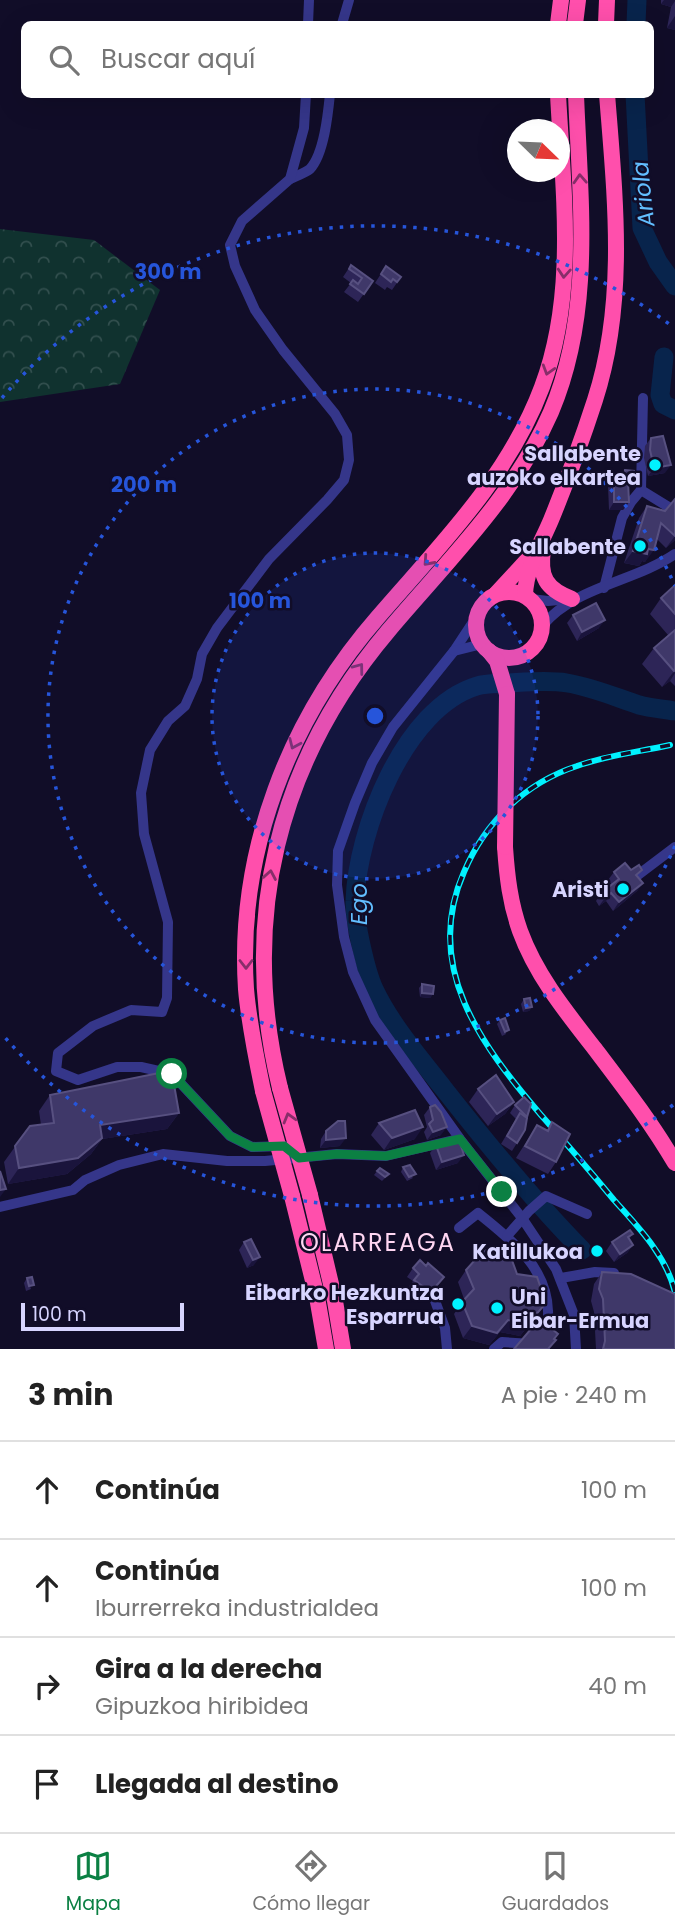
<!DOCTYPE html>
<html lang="es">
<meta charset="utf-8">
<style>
:root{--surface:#fff;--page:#f6f6f6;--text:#222;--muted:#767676;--line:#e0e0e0;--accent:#0b8043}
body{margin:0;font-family:Poppins,sans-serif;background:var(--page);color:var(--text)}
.compass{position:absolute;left:507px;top:119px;width:63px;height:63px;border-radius:50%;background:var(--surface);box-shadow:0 7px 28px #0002;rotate:113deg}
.scale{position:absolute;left:21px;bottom:18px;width:163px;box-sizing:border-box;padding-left:7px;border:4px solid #d7d4ff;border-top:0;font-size:19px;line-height:24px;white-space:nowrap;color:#d7d4ff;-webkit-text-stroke:5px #110d28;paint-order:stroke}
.stop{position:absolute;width:21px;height:21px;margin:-16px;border:5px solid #0b8043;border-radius:50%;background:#fff}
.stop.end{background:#0b8043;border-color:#fff;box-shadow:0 2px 7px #0008}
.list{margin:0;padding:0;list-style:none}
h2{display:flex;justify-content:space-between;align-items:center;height:91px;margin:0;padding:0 28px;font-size:30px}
h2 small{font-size:23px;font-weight:400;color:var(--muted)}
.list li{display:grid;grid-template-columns:46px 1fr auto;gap:21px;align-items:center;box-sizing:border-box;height:98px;padding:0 28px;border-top:2px solid var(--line)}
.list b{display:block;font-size:26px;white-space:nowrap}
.list p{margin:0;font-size:23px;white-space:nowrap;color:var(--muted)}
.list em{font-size:23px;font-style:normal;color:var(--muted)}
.icon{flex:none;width:38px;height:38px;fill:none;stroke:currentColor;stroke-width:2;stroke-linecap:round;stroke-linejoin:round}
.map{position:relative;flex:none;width:675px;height:1349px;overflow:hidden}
.search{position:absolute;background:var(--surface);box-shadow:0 7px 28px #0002;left:21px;right:21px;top:21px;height:77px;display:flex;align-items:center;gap:18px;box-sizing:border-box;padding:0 24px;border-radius:10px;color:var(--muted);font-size:26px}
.sheet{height:483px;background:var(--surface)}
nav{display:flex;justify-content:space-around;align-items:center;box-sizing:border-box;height:98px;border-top:2px solid var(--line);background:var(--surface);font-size:19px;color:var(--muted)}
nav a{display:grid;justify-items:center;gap:4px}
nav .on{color:var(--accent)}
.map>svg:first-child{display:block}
.forest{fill:url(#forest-crowns)}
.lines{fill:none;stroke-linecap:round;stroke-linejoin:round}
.river{stroke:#08244c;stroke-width:19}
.minor{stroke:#35368a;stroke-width:10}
.highway{stroke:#ff4fac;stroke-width:16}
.rail-casing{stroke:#00f2ff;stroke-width:6}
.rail{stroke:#110d28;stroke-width:3.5;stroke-dasharray:10;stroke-linecap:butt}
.highway-bridge{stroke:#ff4fac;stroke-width:16}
.wall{fill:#2d2557}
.shaded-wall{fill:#1a143c}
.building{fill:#3f3869;stroke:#575080;stroke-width:2}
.oneway{stroke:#882e6a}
.route{stroke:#0b8043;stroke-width:9}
.ring{fill:none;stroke:#2655da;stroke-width:3.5;stroke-dasharray:3.5 7}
.poi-dot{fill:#00f2ff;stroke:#110d28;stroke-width:2.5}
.labels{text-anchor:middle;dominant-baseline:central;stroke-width:5;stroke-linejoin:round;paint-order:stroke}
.poi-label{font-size:21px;font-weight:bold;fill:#d7d4ff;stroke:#110d28;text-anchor:end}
.water-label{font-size:23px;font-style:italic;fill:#62beff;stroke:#110d28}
.quarter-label{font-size:24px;letter-spacing:2px;fill:#ffd6f2;stroke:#110d28}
.centre{fill:#2655da;stroke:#110d28;stroke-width:3.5}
.ring-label{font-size:21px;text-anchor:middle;font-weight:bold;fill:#2655da;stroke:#110d28;stroke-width:5;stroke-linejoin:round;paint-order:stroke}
</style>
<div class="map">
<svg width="675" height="1349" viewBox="0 0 675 1349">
<defs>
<pattern id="forest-crowns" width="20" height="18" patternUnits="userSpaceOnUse" patternTransform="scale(1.75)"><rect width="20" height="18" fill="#10322f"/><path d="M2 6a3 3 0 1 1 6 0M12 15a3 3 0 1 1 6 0" fill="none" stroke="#324f4e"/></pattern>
</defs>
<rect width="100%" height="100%" fill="#110d28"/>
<polygon class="forest" points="0,229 94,240 160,290 120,384 0,402"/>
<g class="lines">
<g class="river">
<polyline points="636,24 637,0"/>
<polyline points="635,94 642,228 658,262 675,286"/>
<polyline points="664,357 660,395 663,404 675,410"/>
<path d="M582,1250C532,1199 488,1145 444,1089C419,1057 391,1025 374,989C366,972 354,920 355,901C357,831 404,708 477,686C487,683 499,684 509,683C527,682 549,680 567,683C592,687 615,697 639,705C650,708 663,709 675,711"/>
</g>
<g class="minor">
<polyline points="308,24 309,0"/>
<polyline points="342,24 349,0"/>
<path d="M290,179C296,176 305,173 310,169C324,154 328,114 330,94"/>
<polyline points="641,490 675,511"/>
<polyline points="604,588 622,518 631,502 641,490 643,398"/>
<polyline points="531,599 548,601 570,599"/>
<polyline points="477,616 454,651 393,727 372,763 355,803 338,851 337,885 344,937 353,972 375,1020 460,1139 522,1218 556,1269 574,1315 576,1349"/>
<path d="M543,625C576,586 634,582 675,554"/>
<polyline points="454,651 482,644"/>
<polyline points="638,875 675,847"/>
<polyline points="299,1158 284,1146 252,1147 230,1136 172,1074 141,1067 117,1067 78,1080 56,1071 58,1053 93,1026 131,1010 162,1012 167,998 168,922 144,834 141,793 150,750 168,721 185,706 197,679 202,654 217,628 269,559 327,500 344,480 349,460 347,435 335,414 283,350 255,310 235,266 230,245 242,221 290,179 304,128 306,94"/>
<polyline points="0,1207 73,1190 85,1180 119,1165 163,1154 227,1161 265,1161 337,1154 386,1156 454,1140"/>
<path d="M459,1228L478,1213C510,1239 547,1266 548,1311C549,1325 543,1335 545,1349"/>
<polyline points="507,1236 529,1211 546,1196 587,1214"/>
<polyline points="561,1278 595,1272 614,1273"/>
<polyline points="434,1298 445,1328 447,1349"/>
<polyline points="494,1349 502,1342 531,1344"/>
</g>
<g class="highway">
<polyline points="558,24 561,0"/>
<polyline points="575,24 578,0"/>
<polyline points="606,24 607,0"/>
<path d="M543,550C539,577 546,589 572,599"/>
<circle cx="509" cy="625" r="33"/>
<polyline points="496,594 531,556"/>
<path d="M525,595C526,567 541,544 551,520C567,481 582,440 595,400C627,301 615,196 607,94"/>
<polyline points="489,651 497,661 507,694"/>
<path d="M505,847C507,876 510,903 520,931C536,975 566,1012 595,1049C623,1086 651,1122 675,1163"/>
<path d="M280,1088C239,920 277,762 389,630C448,560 514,497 551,412C594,310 580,202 576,94"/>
<path d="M263,1091C256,1057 249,1024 246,989C237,852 289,719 378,617C440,545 508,478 542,387C577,294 563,192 558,94"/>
<polyline points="310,1195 335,1301 343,1349"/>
<polyline points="292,1196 317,1297 326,1349"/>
</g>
<g class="rail-casing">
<path id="rail" d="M670,745C639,752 607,755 577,766C525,783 485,822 464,872C422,967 482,1046 541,1115C566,1143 590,1171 614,1200C638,1227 666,1255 675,1292"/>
</g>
<use href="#rail" class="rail"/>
<g class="highway-bridge">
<polyline points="505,847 507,694"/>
<polyline points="280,1088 310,1195"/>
<polyline points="263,1091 292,1196"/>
</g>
</g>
<g class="wall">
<polygon points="661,0 675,0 675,30 667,28 671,7 661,4"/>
<polygon points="351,265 373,281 358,302 344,292 351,283 343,277"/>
<polygon points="386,266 401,277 392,290 387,287 385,290 375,283"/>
<polygon points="651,438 665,473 648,476 644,458 645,446"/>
<polygon points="625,470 633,478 628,485 629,502 623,510 609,510 608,486 614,478 622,476"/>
<polygon points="675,499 675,540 666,548 657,539 645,562 642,561 639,566 624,563 639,518 647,506 665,511"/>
<polygon points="675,583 675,686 670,681 662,687 642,664 654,648 668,635 650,614 661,598 671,589"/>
<polygon points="573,615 599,628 577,641 567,623"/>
<polygon points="614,872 637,877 643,883 637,891 613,911 606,901 599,906 596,901 601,893 612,885 608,880"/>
<polygon points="422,984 433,994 430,998 420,997 419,988"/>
<polygon points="524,999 532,1007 529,1011 523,1012 521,1004"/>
<polygon points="500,1020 506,1034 502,1036 497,1024"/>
<polygon points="478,1089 514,1102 505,1114 488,1126 469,1102"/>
<polygon points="50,1095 179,1113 167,1129 102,1139 91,1154 67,1174 8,1184 4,1162 30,1126 41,1125 39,1111"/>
<polygon points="531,1104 517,1143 512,1151 501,1144 516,1119 510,1113 515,1105"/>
<polygon points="430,1107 441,1135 427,1140 424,1132 427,1127 424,1115"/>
<polygon points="552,1122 556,1162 548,1174 516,1158 537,1125 547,1130"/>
<polygon points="379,1123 415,1139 384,1150 371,1135"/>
<polygon points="326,1131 340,1146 320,1148 321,1139"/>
<polygon points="436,1145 458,1163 436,1170 430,1153"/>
<polygon points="403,1167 413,1178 407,1181 401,1172"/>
<polygon points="377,1171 389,1174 382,1181 374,1175"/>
<polygon points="633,1234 629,1239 633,1245 627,1253 614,1262 606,1251 612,1242"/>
<polygon points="251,1239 254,1265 247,1268 239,1250 244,1242"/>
<polygon points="426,1266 444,1277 425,1300 408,1288 413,1281 407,1277 413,1268"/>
<polygon points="466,1270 517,1274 537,1315 520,1336 500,1332 489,1345 463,1338 454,1314 464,1299 458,1282"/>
<polygon points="602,1272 675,1349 596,1349 594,1312 591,1301 594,1284"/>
<polygon points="27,1278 31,1289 26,1291 24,1283"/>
</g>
<g class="shaded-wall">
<polygon points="664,0 675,0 675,1 671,7 661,4"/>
<polygon points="675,16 675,30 667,28"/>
<polygon points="671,465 665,473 648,476 654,468"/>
<polygon points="614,502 629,502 623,510 609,510"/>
<polygon points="675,536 675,540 666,548"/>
<polygon points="648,549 654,550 645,562 642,561 639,566 624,563 633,551"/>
<polygon points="605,620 599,628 577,641 582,632"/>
<polygon points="675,670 675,673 670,681 662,687"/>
<polygon points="643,883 637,891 613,911 619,902"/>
<polygon points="611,893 606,901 599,906 605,898"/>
<polygon points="422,993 433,994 430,998 420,997"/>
<polygon points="532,1007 529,1011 523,1012 526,1008"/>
<polygon points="514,1102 505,1114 488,1126 497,1114"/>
<polygon points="179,1113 167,1129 102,1139 91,1154 67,1174 8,1184 19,1168 100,1125"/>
<polygon points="423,1127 415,1139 384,1150 392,1138"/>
<polygon points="447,1127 441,1135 427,1140 433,1132"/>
<polygon points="346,1138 340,1146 320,1148 326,1140"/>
<polygon points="464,1155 458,1163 436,1170 442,1162"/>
<polygon points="6,1189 0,1197 0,1190"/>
<polygon points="633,1245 627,1253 614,1262 620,1254"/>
<polygon points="260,1257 254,1265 247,1268 253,1260"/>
<polygon points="546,1303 520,1336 500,1332 489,1345 463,1338 472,1326 508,1320"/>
</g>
<g class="building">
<polygon points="351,265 373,281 364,294 350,284 353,280 358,284 362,278 349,269"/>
<polygon points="386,266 401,277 397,282 393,279 391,282 381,274"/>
<polygon points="663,436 671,465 654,468 650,450 651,438"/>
<polygon points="625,470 634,471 633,478 631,477 631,475 624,476"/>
<polygon points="631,475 631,480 628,481 629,502 614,502 614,478"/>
<polygon points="675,499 675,536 661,523 654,550 648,549 647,554 633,551 647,506 665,511"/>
<polygon points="675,585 675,614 661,598"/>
<polygon points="596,603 605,620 582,632 573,615"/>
<polygon points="675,630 675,670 674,671 654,648"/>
<polygon points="625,863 631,870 639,865 642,870 636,875 643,883 619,902 611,893 605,898 601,893 619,879 614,872"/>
<polygon points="422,984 434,986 433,994 422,993"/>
<polygon points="530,998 532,1007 526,1008 524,999"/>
<polygon points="505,1018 509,1030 505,1032 500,1020"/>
<polygon points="159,1073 172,1073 179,1113 100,1125 102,1138 78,1158 19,1168 15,1146 30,1126 54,1123 50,1095"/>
<polygon points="496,1075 514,1102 497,1114 478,1089"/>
<polygon points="524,1097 531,1104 527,1117 515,1105"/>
<polygon points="435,1105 441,1112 447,1127 433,1132 429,1124 433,1120 430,1107"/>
<polygon points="415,1110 423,1127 392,1138 379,1123"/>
<polygon points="520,1113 527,1118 525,1130 517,1143 507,1136"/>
<polygon points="338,1121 345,1121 346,1138 326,1140 326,1131"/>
<polygon points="552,1122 570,1134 556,1162 525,1146 537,1125 548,1131"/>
<polygon points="458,1137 464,1155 442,1162 436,1145"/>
<polygon points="410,1165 416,1174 409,1177 403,1167"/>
<polygon points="380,1168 389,1174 385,1177 377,1171"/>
<polygon points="0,1171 6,1189 0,1190"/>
<polygon points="630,1230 633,1234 628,1237 633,1245 620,1254 612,1242"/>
<polygon points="251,1239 260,1257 253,1260 244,1242"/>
<polygon points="484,1250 510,1255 517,1274 537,1277 546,1303 528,1324 508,1320 497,1333 472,1326 462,1302 474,1289 466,1270"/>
<polygon points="420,1260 426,1266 428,1263 444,1277 431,1292 414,1280 419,1274 413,1268"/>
<polygon points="602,1272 631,1274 675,1294 675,1349 603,1349 605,1341 603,1299 599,1289"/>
<polygon points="32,1277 34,1285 29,1286 27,1278"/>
<polygon points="541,1320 558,1334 554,1339 556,1340 548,1349 514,1349 536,1323 537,1325"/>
</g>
<defs><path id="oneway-chevron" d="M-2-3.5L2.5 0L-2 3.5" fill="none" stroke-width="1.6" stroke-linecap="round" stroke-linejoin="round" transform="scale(1.75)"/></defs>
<g class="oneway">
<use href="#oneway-chevron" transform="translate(580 179) rotate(-93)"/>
<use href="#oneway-chevron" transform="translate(564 273) rotate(94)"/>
<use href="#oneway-chevron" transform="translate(548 370) rotate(107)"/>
<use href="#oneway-chevron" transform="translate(428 561) rotate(132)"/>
<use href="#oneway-chevron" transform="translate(359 668) rotate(-53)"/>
<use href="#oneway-chevron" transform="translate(294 744) rotate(114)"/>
<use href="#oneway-chevron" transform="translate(270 875) rotate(-80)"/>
<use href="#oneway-chevron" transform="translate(246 964) rotate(90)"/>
<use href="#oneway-chevron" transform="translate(289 1118) rotate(-106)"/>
</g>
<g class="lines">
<polyline class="route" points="172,1074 230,1136 252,1147 284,1146 299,1158 337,1154 386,1156 460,1139 502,1192"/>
</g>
<circle cx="375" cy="716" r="163" fill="#2655da" fill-opacity=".12"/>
<g class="ring">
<circle cx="375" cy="716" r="163"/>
<path d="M675 846A327 327 0 1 1 675 586"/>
<path d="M673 1105A490 490 0 0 1 2 1034M2 398A490 490 0 0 1 673 327"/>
</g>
<g class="poi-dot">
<circle cx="655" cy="465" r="7"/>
<circle cx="640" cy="546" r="7"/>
<circle cx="623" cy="889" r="7"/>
<circle cx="597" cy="1251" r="7"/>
<circle cx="458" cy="1304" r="7"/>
<circle cx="497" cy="1308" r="7"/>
</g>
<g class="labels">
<g class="poi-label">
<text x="641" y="453">Sallabente<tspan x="641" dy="24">auzoko elkartea</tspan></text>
<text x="626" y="546">Sallabente</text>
<text x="609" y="889">Aristi</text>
<text x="583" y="1251">Katillukoa</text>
<text x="444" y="1292">Eibarko Hezkuntza<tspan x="444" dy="24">Esparrua</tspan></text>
<text x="511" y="1296" text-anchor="start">Uni<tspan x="511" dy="24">Eibar-Ermua</tspan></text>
</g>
<g class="water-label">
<text transform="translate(643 194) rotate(-96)">Ariola</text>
<text transform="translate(359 904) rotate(-90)">Ego</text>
</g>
<g class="quarter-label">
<text x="378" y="1242">OLARREAGA</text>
</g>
</g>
<circle cx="375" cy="716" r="10" class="centre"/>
<g class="ring-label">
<text x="168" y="279">300 m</text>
<text x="144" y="492">200 m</text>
<text x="260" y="608">100 m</text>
</g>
</svg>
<svg class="compass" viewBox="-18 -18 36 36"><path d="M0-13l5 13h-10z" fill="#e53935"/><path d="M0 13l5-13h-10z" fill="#767676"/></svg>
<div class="scale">100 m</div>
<div class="stop" style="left:172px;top:1074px"></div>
<div class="stop end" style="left:502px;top:1192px"></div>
<div class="search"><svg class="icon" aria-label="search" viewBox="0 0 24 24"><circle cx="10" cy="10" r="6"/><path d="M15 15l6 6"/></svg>Buscar aquí</div>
</div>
<section class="sheet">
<h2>3 min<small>A pie · 240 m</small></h2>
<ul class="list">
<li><svg class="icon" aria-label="ahead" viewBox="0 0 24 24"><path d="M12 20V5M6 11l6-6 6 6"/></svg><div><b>Continúa</b></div><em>100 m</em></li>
<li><svg class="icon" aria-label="ahead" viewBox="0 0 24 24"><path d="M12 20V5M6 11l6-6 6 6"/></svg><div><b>Continúa</b><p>Iburrerreka industrialdea</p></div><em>100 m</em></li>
<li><svg class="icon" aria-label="right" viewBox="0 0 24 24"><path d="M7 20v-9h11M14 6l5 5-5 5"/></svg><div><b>Gira a la derecha</b><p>Gipuzkoa hiribidea</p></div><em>40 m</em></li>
<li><svg class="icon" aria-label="arrive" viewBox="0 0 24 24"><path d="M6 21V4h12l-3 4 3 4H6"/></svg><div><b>Llegada al destino</b></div></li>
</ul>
</section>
<nav>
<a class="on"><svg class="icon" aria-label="map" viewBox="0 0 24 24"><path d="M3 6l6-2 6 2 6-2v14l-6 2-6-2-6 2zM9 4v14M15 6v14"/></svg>Mapa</a>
<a><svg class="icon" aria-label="directions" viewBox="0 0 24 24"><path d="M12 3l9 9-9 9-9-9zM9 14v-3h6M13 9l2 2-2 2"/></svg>Cómo llegar</a>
<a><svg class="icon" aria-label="saved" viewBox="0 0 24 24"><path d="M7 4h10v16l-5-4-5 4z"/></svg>Guardados</a>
</nav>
